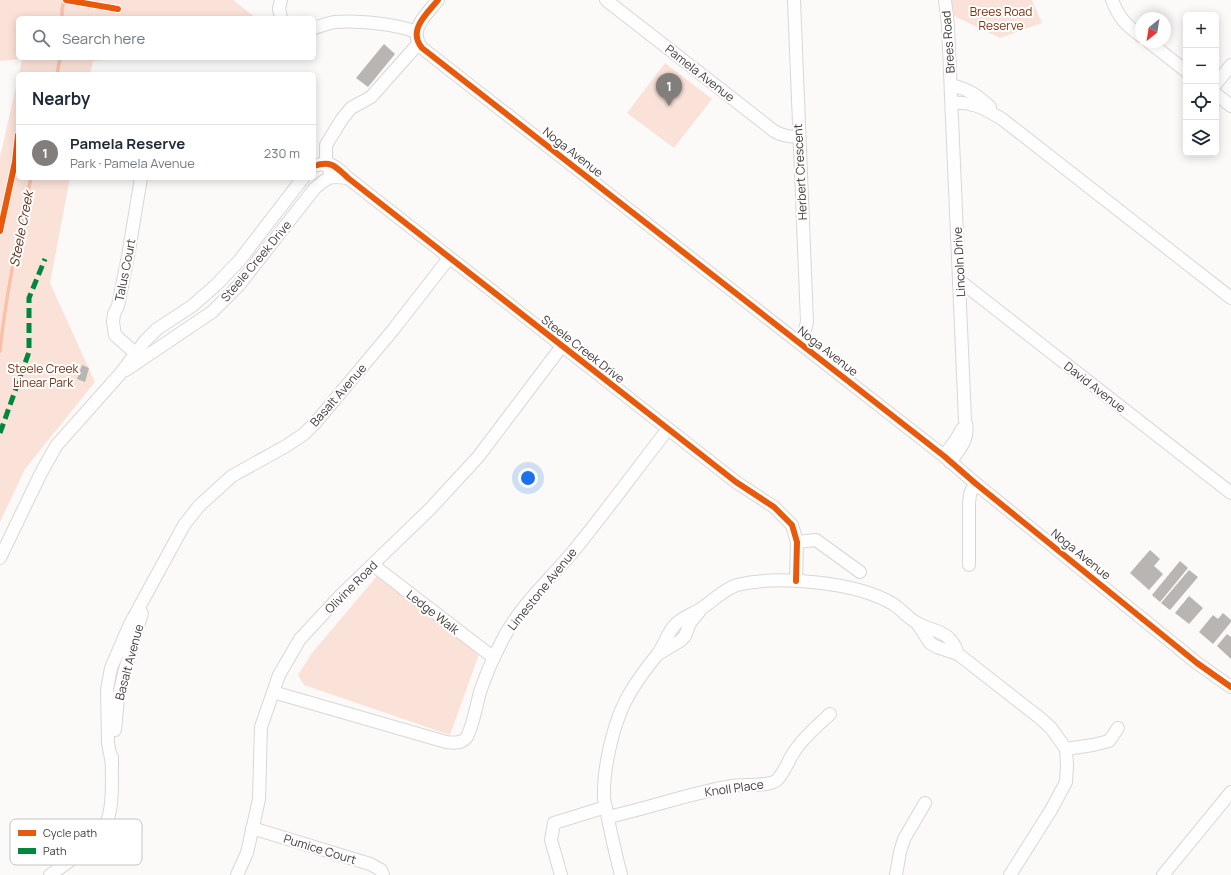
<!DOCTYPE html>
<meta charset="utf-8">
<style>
:root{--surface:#fff;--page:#f2f2f3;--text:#1f2937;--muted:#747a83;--line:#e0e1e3;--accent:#827e7c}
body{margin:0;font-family:Manrope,sans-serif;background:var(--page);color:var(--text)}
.controls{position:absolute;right:12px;top:12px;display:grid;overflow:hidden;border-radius:6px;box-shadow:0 2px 10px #0003}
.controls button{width:36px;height:36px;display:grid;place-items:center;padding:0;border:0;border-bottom:1px solid var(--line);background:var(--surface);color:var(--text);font:20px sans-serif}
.compass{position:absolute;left:1135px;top:12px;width:36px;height:36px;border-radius:50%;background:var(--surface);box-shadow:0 2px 10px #0003;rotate:210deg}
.you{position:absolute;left:528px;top:478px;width:14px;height:14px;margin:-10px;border:3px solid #fff;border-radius:50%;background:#1a73e8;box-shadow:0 0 0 6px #1a73e833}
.badge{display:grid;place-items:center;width:26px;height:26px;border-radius:50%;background:var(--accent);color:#fff;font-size:13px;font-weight:700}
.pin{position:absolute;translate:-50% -33px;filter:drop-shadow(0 1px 2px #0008)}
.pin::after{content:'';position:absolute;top:21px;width:14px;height:12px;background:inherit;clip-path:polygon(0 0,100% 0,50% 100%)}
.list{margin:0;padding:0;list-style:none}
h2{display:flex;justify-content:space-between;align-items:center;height:52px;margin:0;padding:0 16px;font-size:17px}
h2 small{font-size:13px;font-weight:400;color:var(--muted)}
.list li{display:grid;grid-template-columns:26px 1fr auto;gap:12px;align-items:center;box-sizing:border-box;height:56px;padding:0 16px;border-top:1px solid var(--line)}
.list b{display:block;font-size:15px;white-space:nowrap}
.list p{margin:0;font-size:13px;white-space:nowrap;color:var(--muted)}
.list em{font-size:13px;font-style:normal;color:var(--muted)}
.icon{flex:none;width:22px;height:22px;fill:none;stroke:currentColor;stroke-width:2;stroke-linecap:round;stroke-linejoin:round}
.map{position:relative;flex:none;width:1231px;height:875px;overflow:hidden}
.search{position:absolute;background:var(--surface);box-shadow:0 2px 10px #0003;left:16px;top:16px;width:300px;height:44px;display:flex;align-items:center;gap:10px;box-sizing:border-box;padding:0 14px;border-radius:6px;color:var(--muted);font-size:15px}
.panel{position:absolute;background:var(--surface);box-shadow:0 2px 10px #0003;left:16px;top:72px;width:300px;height:108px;border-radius:6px}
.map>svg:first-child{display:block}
.green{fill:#fbe2d8}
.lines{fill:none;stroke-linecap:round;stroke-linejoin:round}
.stream{stroke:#f8c1a9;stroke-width:3.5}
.building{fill:#b8b5b3}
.street-casing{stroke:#dad6d4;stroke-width:14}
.street{stroke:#fffefe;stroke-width:12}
.quiet{stroke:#00873e;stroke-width:5;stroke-dasharray:10 5;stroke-linecap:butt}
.cycleway-casing{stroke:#fff;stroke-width:8}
.cycleway{stroke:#e8590c;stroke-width:6}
.labels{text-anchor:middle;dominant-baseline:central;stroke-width:4;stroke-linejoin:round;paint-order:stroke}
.park-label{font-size:12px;fill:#77330e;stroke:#fff}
.street-label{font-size:12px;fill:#403b39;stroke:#fff}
.water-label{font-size:13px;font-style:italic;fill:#5e2d16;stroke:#fff}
.key{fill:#fff;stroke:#c6c4c4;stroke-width:1}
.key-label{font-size:11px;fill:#403b39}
</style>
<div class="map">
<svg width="1231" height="875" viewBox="0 0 1231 875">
<rect width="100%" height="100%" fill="#fcfaf8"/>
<g class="green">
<polygon points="0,0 233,0 256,18 18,18 18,58 139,58 93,61 90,74 19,74 22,59 0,61"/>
<polygon points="950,0 1032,0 1042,23 1000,38 954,16"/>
<polygon points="665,63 712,99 674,148 627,113"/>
<polygon points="18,78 18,178 70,178 50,283 95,382 25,469 0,522 0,157"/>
<polygon points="382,570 482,646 450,735 304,685 298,675 312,653"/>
</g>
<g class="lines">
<g class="stream">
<polyline points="62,18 62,9 64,0"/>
<polyline points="57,74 60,58"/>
<path d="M0,351C6,292 18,235 31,178"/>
</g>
</g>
<g class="building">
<polygon points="384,44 395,54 368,87 356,78"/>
<polygon points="82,365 89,368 85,382 77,379"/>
<polygon points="1150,550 1160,559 1154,566 1163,574 1149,590 1130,573"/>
<polygon points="1180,561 1188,568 1160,602 1152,595"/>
<polygon points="1189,570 1198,577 1170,610 1161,603"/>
<polygon points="1189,596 1203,608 1189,624 1175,613"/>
<polygon points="1223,613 1231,620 1231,622 1213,644 1199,632 1213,615 1218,619"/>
<polygon points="1227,634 1231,637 1231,659 1217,646"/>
</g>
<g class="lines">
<g class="street-casing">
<g id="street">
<path d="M438,0C427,14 407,30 422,48L944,456L975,483L1197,663L1231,687"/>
<path d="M606,0L774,131C782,136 789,137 799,137"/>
<polyline points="794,0 807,322 805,330 799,342"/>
<path d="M945,0L948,26L965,420C971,437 960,449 950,462"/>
<path d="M1112,0C1119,18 1126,25 1141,36"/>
<polyline points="281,18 279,9 281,0"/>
<path d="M314,28C321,26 328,23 335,22C356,20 397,24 416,32"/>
<polyline points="1149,42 1186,71"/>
<polyline points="1216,84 1231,65"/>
<path d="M951,85C968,89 977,95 990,107"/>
<polyline points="1216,94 1231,106"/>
<path d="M952,103C973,101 985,109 1002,119L1231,298"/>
<path d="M314,166C332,160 336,167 348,178L736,482L774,507L792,525L797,542L796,581"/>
<polyline points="329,170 326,163 326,145 342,119 351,108 371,97 418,44"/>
<polyline points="960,281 1231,493"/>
<polyline points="135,353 115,335 113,322 114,314 118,306 128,256 141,178"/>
<path d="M126,370L212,312L239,285L315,188C329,176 330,176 348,178"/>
<polyline points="944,456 957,438 962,429"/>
<polyline points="797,542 816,540 860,572"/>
<polyline points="0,558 41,473 56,446 120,374 145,341 157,329 192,306 215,286 239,261 303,178"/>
<polyline points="373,565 494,658"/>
<polyline points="969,565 969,503 970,494 975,483"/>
<polyline points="917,623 930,643 937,647 958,654 1040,718 1051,728 1066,749 1067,765 1066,782 1051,810 1010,875"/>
<polyline points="658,654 680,641 685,636 690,623 699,612"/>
<path d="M273,692L446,742C453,743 461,744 466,738C472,730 477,703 480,692C486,674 494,656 503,639C520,606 548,581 571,554C605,513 635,471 668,429"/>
<polyline points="115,730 118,699 124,673 142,613"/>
<polyline points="1066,749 1093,745 1109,741 1118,728"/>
<polyline points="112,764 108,743 107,689 111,668 130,624 184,525 199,506 232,476 286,446 304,434 316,422 393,330 449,258"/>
<path d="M608,817C650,808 690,793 732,786C743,784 769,787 777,780C785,772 789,758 796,749C805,736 818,725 830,714"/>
<polyline points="252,828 370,864 381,870 383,875"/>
<path d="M50,875C70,860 103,841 109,815C114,796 111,776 112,757"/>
<polyline points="237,875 247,853 259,799 261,727 279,675 300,639 340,596 430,509 478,457 562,346"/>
<polyline points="561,875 551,840 554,823 606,807"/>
<path d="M621,875C616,856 612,838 608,819C607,812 605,805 604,798C603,767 614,718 631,691C639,678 648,666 657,655C665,645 667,632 676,624C683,617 693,614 702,608C713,601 724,589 737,585C778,575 857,582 893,604C902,610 908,618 917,623C935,633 950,629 958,654"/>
<polyline points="896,875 900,852 904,839 925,803"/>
<polyline points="1163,875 1231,792"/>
</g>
</g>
<use href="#street" class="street"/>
<polyline class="quiet" points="0,433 29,352 29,298 45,259"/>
<g class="cycleway-casing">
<g id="cycleway">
<polyline points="66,0 118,9"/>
<path d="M438,0C427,14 407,30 422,48L944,456L975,483L1197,663L1231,687"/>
<path d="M314,166C332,160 336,167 348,178L736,482L774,507L792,525L797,542L796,581"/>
<polyline points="0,231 15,162 18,135"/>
</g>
</g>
<use href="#cycleway" class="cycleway"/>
</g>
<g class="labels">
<g class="park-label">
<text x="1001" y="11">Brees Road<tspan x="1001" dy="14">Reserve</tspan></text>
<text x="43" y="368">Steele Creek<tspan x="43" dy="14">Linear Park</tspan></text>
</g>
<g class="street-label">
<text transform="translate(948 42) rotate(-94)">Brees Road</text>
<text transform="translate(700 73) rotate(38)">Pamela Avenue</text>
<text transform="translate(573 152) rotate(38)">Noga Avenue</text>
<text transform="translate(800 172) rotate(-93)">Herbert Crescent</text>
<text transform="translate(256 261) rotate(-50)">Steele Creek Drive</text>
<text transform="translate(959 262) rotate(-93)">Lincoln Drive</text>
<text transform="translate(125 270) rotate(-79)">Talus Court</text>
<text transform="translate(583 349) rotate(38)">Steele Creek Drive</text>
<text transform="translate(828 351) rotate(38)">Noga Avenue</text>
<text transform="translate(1095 387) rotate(38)">David Avenue</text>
<text transform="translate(338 395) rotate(-49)">Basalt Avenue</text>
<text transform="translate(1081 554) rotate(39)">Noga Avenue</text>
<text transform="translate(351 587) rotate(-45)">Olivine Road</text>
<text transform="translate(542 589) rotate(-51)">Limestone Avenue</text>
<text transform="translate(433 612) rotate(38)">Ledge Walk</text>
<text transform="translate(129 662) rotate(-75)">Basalt Avenue</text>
<text transform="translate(734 788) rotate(-8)">Knoll Place</text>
<text transform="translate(320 849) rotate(17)">Pumice Court</text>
</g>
<g class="water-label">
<text transform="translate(21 229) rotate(-79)">Steele Creek</text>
</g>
</g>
<rect x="10" y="819" width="132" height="46" rx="6" class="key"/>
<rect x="18" y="830" width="18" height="6" fill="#e8590c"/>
<rect x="18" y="848" width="18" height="6" fill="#00873e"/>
<g class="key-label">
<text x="43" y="837">Cycle path</text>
<text x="43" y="855">Path</text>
</g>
</svg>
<div class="controls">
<button>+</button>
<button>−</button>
<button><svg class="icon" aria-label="locate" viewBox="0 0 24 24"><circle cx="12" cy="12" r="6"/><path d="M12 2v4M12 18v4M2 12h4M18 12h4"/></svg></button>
<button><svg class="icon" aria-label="layers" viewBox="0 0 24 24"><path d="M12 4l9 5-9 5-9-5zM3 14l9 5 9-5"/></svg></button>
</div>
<svg class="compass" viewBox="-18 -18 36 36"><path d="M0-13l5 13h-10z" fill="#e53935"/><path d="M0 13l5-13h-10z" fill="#747a83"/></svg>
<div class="you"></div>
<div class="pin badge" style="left:669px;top:106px">1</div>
<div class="search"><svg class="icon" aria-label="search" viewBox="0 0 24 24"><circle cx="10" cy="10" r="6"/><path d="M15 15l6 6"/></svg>Search here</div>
<section class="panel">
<h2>Nearby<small></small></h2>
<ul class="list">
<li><span class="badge">1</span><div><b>Pamela Reserve</b><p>Park · Pamela Avenue</p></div><em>230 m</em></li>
</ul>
</section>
</div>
